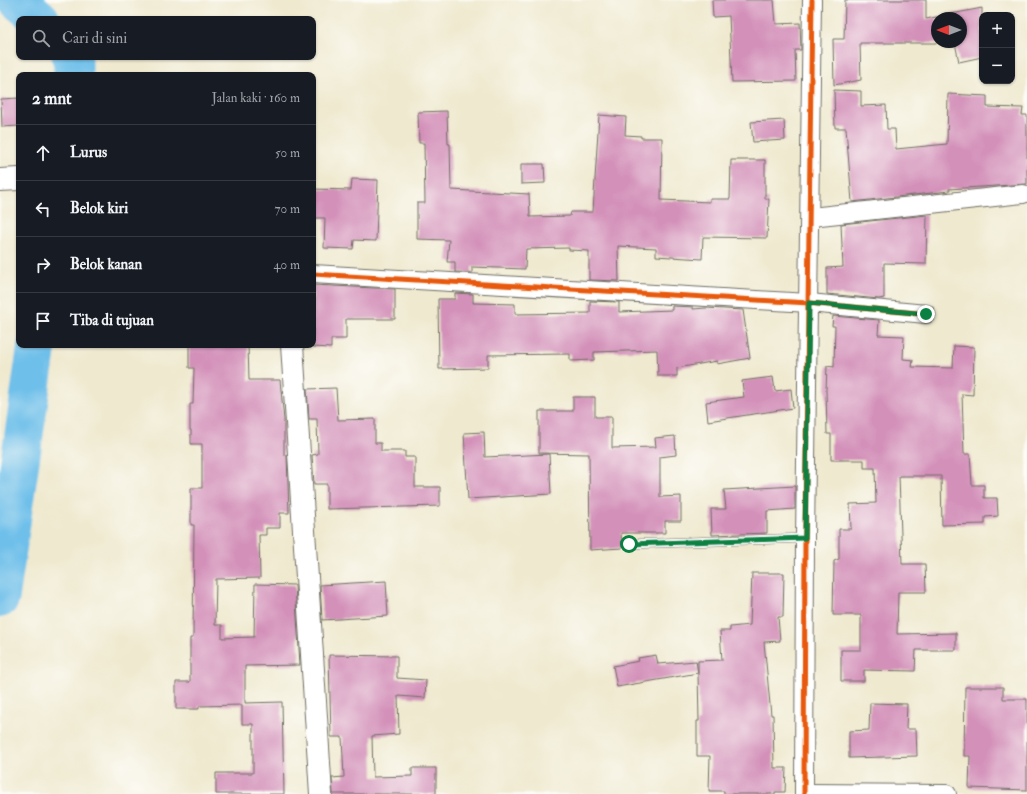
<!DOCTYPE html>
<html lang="id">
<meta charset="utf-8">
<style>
:root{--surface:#171b24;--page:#20242c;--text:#f1f3f6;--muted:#9ea1a6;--line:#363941}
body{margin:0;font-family:"IM FELL Double Pica",serif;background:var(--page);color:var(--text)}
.controls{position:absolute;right:12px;top:12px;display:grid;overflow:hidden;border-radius:8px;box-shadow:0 1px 3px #0004}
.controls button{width:36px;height:36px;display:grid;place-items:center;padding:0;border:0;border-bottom:1px solid var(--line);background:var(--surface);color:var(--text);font:20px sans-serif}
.compass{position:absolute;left:931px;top:12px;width:36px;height:36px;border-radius:50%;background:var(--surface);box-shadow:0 1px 3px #0004;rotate:270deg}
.stop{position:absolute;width:12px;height:12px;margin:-9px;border:3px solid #0b8043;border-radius:50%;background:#fff}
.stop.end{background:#0b8043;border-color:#fff;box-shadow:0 1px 4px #0008}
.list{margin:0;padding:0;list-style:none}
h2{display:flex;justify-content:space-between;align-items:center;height:52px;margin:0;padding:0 16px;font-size:17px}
h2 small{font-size:13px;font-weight:400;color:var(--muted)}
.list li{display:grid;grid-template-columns:26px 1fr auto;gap:12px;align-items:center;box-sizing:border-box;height:56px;padding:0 16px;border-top:1px solid var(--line)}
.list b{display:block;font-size:15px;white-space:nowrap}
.list em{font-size:13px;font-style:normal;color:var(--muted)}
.icon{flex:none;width:22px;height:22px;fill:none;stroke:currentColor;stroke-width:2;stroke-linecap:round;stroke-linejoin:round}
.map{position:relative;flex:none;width:1027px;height:794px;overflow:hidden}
.search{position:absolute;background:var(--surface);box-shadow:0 1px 3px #0004;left:16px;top:16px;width:300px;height:44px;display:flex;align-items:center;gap:10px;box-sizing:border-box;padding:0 14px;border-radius:8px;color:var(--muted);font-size:15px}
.panel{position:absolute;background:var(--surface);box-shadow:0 1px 3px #0004;left:16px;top:72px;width:300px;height:276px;border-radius:8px}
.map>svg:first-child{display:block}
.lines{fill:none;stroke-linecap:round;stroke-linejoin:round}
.river{stroke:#6ebfea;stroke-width:39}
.building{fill:#d390b9;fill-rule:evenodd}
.service-casing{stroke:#706e64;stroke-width:10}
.minor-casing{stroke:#706e64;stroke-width:20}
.tertiary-casing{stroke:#706e64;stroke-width:24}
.service{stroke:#fff;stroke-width:9}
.minor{stroke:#fff;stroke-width:18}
.tertiary{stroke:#fff;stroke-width:22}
.cycleway-casing{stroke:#fdfcf7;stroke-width:8}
.cycleway{stroke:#e8590c;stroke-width:5}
.route{stroke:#0b8043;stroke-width:5}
</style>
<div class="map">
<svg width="1027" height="794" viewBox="0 0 1027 794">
<rect width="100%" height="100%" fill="#fdfcf7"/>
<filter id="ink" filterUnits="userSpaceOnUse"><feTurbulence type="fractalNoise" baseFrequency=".025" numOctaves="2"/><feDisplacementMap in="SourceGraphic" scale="8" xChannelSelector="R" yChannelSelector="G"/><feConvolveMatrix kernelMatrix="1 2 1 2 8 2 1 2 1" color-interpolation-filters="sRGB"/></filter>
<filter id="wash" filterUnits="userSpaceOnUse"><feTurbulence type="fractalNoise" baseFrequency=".012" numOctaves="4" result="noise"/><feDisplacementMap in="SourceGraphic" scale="16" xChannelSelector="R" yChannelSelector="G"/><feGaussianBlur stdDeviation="0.9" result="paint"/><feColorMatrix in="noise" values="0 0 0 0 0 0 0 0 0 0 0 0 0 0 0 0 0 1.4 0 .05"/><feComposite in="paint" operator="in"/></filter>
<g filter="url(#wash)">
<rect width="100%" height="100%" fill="#efe9cf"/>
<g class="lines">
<g class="river">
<polyline points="17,0 40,19"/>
<polyline points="71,57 73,60 73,75"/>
<polyline points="0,598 37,345"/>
</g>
</g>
<g id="blocks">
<g class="building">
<polygon points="712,0 774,0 776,24 800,23 801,50 795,50 796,81 732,82 729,16 713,17"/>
<path d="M845,0H926V19L982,8V57L959,62L955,43H860L861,80L834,85L833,39H844ZM937,18H961V42H937Z"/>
<polygon points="834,90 861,91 861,106 886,105 887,129 895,129 896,149 947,144 948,94 987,96 987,107 1023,108 1022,115 1027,115 1027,184 949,189 949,191 852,202 846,128 835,128"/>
<polygon points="19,98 19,126 2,127 1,99"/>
<polygon points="447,111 448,144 450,144 451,190 529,194 530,217 570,216 571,212 593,212 599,115 626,117 625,135 641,136 641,138 662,138 661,200 710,202 710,199 730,199 731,160 765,160 765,199 769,199 767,238 703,237 702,259 656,256 656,248 618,246 619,281 589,280 589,251 569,250 569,248 526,249 525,269 472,267 472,273 455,272 455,262 447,262 449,240 417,239 417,203 425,203 424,143 419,143 418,112"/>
<polygon points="784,120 785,140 753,142 751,122"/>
<polygon points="521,164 544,164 545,183 521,184"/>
<polygon points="352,179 378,180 376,241 354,240 353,249 324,248 325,218 313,218 313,189 351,190"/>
<polygon points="927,215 926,264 884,263 884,298 879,299 827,294 827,268 843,267 841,224"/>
<polygon points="313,285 395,289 395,319 346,319 346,339 331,339 331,348 313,347"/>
<polygon points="455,293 473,294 473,303 515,304 515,314 590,313 590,301 619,302 619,312 672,310 672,306 693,307 693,309 706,308 743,310 750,358 717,364 717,361 677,368 677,376 658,376 657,350 594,352 594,360 570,361 570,354 488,355 488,368 439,369 438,299 455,299"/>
<polygon points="833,316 879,320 878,335 904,336 903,359 913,360 912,367 953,368 954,346 974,347 973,395 962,394 964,454 970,454 972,485 984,485 984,498 997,498 998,516 985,517 985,524 942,525 941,476 899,476 902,564 925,564 926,592 898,592 897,634 956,633 956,650 916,650 915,671 864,670 864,681 841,681 841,650 861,650 861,615 833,615 834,561 839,559 839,529 851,529 850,504 876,503 875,468 864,468 864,460 831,460 831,434 827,434 826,390 827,366 834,367 835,326 832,326"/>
<polygon points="189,345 248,345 249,380 280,380 284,420 284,455 287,455 289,513 280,513 280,528 266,528 266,535 259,535 260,578 216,579 215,625 222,625 222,638 254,637 255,584 295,585 300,665 245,666 245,703 282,702 284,794 216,794 216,773 253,773 253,724 242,724 242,705 199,706 199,709 176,709 176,682 190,682 190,638 193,638 194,525 191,525 191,488 202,488 202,444 191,444 191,430 190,430 190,404 193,404 194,368 189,368"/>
<polygon points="773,377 775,391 791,389 793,408 708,421 706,402 744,397 742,381"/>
<polygon points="336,388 338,420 375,419 375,443 381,443 381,451 405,451 405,457 415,457 415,487 440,487 440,506 327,509 327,484 314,484 312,455 318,454 317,419 309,419 307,389"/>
<polygon points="573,397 595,397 595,417 612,417 612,448 656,447 655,438 675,436 676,455 660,457 660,497 681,496 681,521 665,521 665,533 621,533 622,548 590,550 589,454 539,453 539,411 573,411"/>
<polygon points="484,432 485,457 549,454 551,494 468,499 464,433"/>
<polygon points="795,486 795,509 767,511 767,533 712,535 711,509 726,509 724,490"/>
<polygon points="752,573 784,573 783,617 778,617 780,641 764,642 771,715 773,715 774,768 786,768 785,792 775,792 775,794 724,794 724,791 709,791 710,756 697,756 697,721 699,721 698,673 617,687 613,666 639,661 638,658 656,655 658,664 696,661 698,673 698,661 722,660 720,631 730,631 730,627 750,625"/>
<polygon points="386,581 388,616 322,620 320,585"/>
<polygon points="329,655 397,656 397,678 426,680 425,698 398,696 399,734 372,736 373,777 412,776 412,768 436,768 436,794 333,794 332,778 344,777 342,737 331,737"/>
<polygon points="965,687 1003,687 1003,699 1027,699 1027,790 969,788 970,756 964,756"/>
<polygon points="870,703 907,704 906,729 916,729 917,756 849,758 849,731 869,730"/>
</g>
</g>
</g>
<g filter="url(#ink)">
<use href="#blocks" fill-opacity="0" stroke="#706e64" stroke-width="1"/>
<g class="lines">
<g class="service-casing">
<polyline id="service" points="629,544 805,538"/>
</g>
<g class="minor-casing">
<g id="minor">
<polyline points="811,217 1023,194"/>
<polyline points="313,274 809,303 926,314"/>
<polyline points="804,793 947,794"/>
<polyline points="804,794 805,538 812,0"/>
</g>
</g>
<g class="tertiary-casing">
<g id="tertiary">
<polyline points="0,180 19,179"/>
<polyline points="292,345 321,794"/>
</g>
</g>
<use href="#service" class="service"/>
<use href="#minor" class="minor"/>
<use href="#tertiary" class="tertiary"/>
<g class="cycleway-casing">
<g id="cycleway">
<polyline points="313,274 809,303 926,314"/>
<polyline points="804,794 805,538 812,0"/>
</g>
</g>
<use href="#cycleway" class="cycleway"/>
</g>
</g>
<g class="lines" filter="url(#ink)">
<polyline class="route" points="629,544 805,538 809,303 926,314"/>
</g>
</svg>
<div class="controls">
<button>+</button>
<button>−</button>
</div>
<svg class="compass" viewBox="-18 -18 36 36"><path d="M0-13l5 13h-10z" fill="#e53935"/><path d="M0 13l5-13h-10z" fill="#9ea1a6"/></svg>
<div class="stop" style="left:629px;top:544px"></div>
<div class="stop end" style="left:926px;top:314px"></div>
<div class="search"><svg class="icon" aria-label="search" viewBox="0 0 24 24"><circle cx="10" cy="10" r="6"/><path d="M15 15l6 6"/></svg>Cari di sini</div>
<section class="panel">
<h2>2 mnt<small>Jalan kaki · 160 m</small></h2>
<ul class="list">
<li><svg class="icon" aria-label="ahead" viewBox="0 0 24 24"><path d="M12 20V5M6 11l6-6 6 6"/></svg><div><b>Lurus</b></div><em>50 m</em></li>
<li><svg class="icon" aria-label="left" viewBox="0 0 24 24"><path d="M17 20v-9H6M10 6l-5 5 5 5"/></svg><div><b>Belok kiri</b></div><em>70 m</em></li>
<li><svg class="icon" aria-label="right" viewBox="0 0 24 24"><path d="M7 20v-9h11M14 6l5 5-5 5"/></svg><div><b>Belok kanan</b></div><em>40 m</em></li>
<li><svg class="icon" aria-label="arrive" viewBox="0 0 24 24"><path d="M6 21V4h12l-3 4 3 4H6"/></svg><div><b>Tiba di tujuan</b></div></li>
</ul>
</section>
</div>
